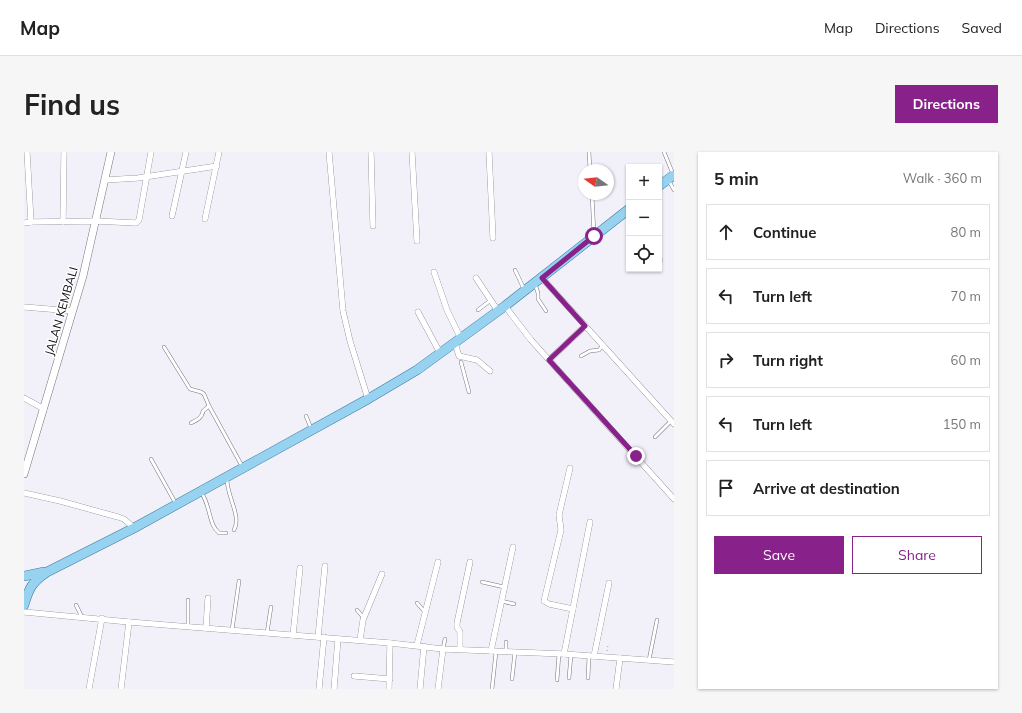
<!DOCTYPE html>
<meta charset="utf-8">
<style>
:root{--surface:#fff;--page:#f6f6f6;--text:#222;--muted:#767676;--line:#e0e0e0;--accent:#882189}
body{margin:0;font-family:Mulish,sans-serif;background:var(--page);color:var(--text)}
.controls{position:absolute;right:12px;top:12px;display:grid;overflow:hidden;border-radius:0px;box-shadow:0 1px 3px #0004}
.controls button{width:36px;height:36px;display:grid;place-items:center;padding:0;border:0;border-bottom:1px solid var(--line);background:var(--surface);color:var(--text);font:20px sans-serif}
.compass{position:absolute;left:554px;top:12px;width:36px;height:36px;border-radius:50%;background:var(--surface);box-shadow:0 1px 3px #0004;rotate:284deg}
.stop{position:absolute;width:12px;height:12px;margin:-9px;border:3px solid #882189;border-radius:50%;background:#fff}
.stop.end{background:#882189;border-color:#fff;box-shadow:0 1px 4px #0008}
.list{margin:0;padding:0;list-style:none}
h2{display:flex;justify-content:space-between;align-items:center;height:52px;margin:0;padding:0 16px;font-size:17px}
h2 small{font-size:13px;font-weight:400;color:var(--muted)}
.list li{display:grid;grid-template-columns:26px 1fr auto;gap:12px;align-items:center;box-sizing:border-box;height:56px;margin:0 8px 8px;padding:0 8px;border:1px solid var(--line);border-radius:0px}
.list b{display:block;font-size:15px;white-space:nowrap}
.list em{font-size:13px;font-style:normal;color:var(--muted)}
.actions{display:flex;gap:8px;padding:12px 16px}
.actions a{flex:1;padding:9px 0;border:1px solid var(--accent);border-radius:0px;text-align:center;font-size:14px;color:var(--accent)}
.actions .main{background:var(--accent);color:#fff}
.icon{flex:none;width:22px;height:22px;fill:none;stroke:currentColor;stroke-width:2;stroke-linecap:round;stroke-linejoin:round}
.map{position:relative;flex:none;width:650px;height:537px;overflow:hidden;border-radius:0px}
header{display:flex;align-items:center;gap:24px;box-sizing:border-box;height:56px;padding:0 20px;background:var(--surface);border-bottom:1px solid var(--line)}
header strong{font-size:19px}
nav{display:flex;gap:22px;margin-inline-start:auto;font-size:14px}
.intro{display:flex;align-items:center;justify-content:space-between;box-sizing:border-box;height:96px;padding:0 24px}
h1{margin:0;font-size:28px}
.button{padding:10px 18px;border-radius:0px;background:var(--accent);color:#fff;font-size:14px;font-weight:700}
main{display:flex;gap:24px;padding:0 24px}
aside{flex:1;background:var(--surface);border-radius:0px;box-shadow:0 1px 3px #0004}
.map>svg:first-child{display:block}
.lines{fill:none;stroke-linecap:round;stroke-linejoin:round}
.service-casing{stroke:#76757c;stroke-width:4}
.minor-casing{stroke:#76757c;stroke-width:6}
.tertiary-casing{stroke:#76757c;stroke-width:8}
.primary-casing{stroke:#3a7b9d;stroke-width:10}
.path{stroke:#9d9ca3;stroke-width:1;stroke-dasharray:1 3;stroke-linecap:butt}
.service{stroke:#fff;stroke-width:3}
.minor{stroke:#fff;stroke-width:5.5}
.tertiary{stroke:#fff;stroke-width:7}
.primary{stroke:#97d3f1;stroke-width:9}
.route{stroke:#882189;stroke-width:5}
.labels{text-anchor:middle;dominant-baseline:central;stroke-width:3;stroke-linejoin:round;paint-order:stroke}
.street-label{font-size:12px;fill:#0f0f12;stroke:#fff}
</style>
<header>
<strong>Map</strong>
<nav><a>Map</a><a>Directions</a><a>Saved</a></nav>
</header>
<div class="intro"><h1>Find us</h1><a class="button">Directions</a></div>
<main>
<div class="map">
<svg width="650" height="537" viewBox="0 0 650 537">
<rect width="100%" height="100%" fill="#f2f1fa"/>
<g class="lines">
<g class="service-casing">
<g id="service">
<polyline points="565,0 566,18"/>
<polyline points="640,0 649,22"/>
<polyline points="645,29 650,38"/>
<polyline points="568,42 570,83"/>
<polyline points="491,118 500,137"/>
<polyline points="511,132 514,141 514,147 522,159"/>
<polyline points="454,158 467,148"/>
<polyline points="140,195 166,237 177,240 180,242 185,254 218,314"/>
<polyline points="557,204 566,199 575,198 579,193"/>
<polyline points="437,210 445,240"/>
<polyline points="282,264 287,276"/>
<path d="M167,271C173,268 178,266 179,259L185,254"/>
<polyline points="631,285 647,269"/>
<polyline points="127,307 152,352"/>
<path d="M203,326C202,343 218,364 210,378"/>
<path d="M177,340C187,354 184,372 195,381H202"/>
<polyline points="458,430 480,435"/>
<polyline points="164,448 164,475"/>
<polyline points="477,449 490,452"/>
<polyline points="393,451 401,460"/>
<polyline points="52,453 58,465"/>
<polyline points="333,458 340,466"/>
<polyline points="208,478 215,429"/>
<polyline points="243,481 247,455"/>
<polyline points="482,490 482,500"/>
<polyline points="419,497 421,487"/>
<polyline points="625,508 633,468"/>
<polyline points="545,526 547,503"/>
<polyline points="564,526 565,504"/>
<polyline points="488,527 491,500"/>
<polyline points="533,528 535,502"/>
<polyline points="468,537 472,500"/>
</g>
</g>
<g class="minor-casing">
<g id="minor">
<polyline points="3,0 7,70 72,69 112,71 115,68 127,0"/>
<polyline points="305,0 319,159 326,189 344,247"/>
<polyline points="347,0 349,74"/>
<polyline points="388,0 393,89"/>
<polyline points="465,0 469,86"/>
<polyline points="81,28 114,26 193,14"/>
<polyline points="148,64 162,0"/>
<polyline points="181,67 195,0"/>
<polyline points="39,70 40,0"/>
<polyline points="0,71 7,70"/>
<polyline points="635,106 636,108"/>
<polyline points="410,120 423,158 437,187"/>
<polyline points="452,126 474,159"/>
<polyline points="518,126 650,272"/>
<polyline points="481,154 507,188 650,347"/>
<polyline points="0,155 49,159"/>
<polyline points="394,160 416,201"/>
<polyline points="431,191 435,204 453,208 466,219"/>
<polyline points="525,208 561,174"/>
<polyline points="0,246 20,257"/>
<polyline points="546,316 535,363 537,378 520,449 525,452 549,457"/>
<polyline points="0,341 36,349 94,365 100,367 110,376"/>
<polyline points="0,460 105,470 366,491 419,497 540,502 650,510"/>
<polyline points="182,476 184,446"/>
<polyline points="269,483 276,416"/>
<polyline points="294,485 301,414"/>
<polyline points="336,488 339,468 358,422"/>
<polyline points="393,493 414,410"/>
<polyline points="436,497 436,480 433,475 433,471 446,410"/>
<polyline points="467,499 489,395"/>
<polyline points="540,502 566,370"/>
<polyline points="570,504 585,431"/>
<polyline points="330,524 366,527"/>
<polyline points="65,537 78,466"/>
<polyline points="97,537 105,470"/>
<polyline points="295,537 300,485"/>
<polyline points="310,537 314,487"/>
<polyline points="365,537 366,491"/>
<polyline points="396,537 400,494"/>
<polyline points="414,537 419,497"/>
<polyline points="592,537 596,506"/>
</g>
</g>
<g class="tertiary-casing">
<polyline id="tertiary" points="0,322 59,124 87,0"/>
</g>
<g class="primary-casing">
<g id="primary">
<polyline points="635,34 650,23"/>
<polyline points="0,424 20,420"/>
<path d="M0,453C5,436 8,430 23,420L110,376L344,247L393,218L481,154L605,57"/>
</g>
</g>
<polyline class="path" points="583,499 584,493"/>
<use href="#service" class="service"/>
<use href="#minor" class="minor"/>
<use href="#tertiary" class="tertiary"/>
<use href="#primary" class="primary"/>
</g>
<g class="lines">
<polyline class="route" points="570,84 518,126 561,174 525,208 612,304"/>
</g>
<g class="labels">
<g class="street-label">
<text transform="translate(37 159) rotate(-74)">JALAN KEMBALI</text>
</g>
</g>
</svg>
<div class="controls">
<button>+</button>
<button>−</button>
<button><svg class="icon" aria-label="locate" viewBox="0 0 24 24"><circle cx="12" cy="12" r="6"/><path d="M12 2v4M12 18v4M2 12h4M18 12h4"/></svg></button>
</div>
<svg class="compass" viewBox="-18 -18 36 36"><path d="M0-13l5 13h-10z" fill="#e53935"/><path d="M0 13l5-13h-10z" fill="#767676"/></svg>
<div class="stop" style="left:570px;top:84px"></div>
<div class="stop end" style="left:612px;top:304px"></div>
</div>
<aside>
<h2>5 min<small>Walk · 360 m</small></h2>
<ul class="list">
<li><svg class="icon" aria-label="ahead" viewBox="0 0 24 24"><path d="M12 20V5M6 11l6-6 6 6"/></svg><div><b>Continue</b></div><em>80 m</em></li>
<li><svg class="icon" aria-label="left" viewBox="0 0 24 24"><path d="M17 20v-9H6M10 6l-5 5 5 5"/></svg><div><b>Turn left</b></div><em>70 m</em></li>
<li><svg class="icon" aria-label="right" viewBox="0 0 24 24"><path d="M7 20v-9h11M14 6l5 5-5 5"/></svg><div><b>Turn right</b></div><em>60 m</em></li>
<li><svg class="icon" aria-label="left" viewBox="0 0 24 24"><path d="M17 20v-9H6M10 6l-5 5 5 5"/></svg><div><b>Turn left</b></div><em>150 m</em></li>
<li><svg class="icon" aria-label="arrive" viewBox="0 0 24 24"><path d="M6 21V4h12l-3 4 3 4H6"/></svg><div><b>Arrive at destination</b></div></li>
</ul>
<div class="actions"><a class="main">Save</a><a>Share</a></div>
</aside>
</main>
